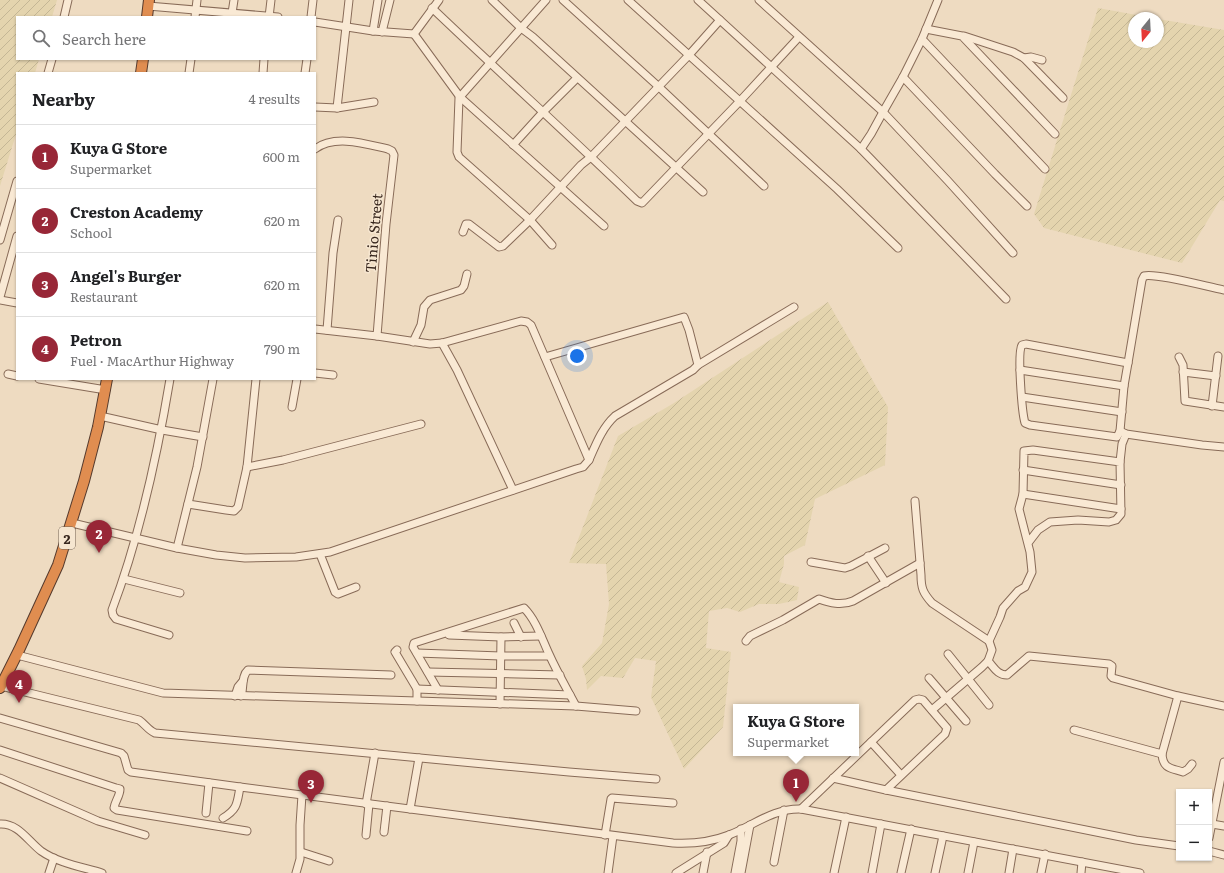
<!DOCTYPE html>
<meta charset="utf-8">
<style>
:root{--surface:#fff;--page:#f2f2f2;--text:#202124;--muted:#757577;--line:#e0e0e0;--accent:#982737}
body{margin:0;font-family:Literata,serif;background:var(--page);color:var(--text)}
.controls{position:absolute;right:12px;bottom:12px;display:grid;overflow:hidden;border-radius:0px;box-shadow:0 1px 3px #0004}
.controls button{width:36px;height:36px;display:grid;place-items:center;padding:0;border:0;border-bottom:1px solid var(--line);background:var(--surface);color:var(--text);font:20px sans-serif}
.compass{position:absolute;left:1128px;top:12px;width:36px;height:36px;border-radius:50%;background:var(--surface);box-shadow:0 1px 3px #0004;rotate:198deg}
.you{position:absolute;left:577px;top:356px;width:14px;height:14px;margin:-10px;border:3px solid #fff;border-radius:50%;background:#1a73e8;box-shadow:0 0 0 6px #1a73e833}
.badge{display:grid;place-items:center;width:26px;height:26px;border-radius:50%;background:var(--accent);color:#fff;font-size:13px;font-weight:700}
.pin{position:absolute;translate:-50% -33px;filter:drop-shadow(0 1px 2px #0008)}
.pin::after{content:'';position:absolute;top:21px;width:14px;height:12px;background:inherit;clip-path:polygon(0 0,100% 0,50% 100%)}
.popup{position:absolute;left:733px;top:704px;width:126px;height:52px;box-sizing:border-box;display:grid;place-content:center;border-radius:0px;background:var(--surface);filter:drop-shadow(0 1px 3px #0005);font-size:13px;white-space:nowrap;color:var(--muted)}
.popup b{font-size:15px;color:var(--text)}
.popup::after{content:'';position:absolute;left:50%;top:100%;margin-left:-8px;border:8px solid transparent;border-top-color:var(--surface)}
.list{margin:0;padding:0;list-style:none}
h2{display:flex;justify-content:space-between;align-items:center;height:52px;margin:0;padding:0 16px;font-size:17px}
h2 small{font-size:13px;font-weight:400;color:var(--muted)}
.list li{display:grid;grid-template-columns:26px 1fr auto;gap:12px;align-items:center;box-sizing:border-box;height:64px;padding:0 16px;border-top:1px solid var(--line)}
.list b{display:block;font-size:15px;white-space:nowrap}
.list p{margin:0;font-size:13px;white-space:nowrap;color:var(--muted)}
.list em{font-size:13px;font-style:normal;color:var(--muted)}
.icon{flex:none;width:22px;height:22px;fill:none;stroke:currentColor;stroke-width:2;stroke-linecap:round;stroke-linejoin:round}
.map{position:relative;flex:none;width:1224px;height:873px;overflow:hidden}
.search{position:absolute;background:var(--surface);box-shadow:0 1px 3px #0004;left:16px;top:16px;width:300px;height:44px;display:flex;align-items:center;gap:10px;box-sizing:border-box;padding:0 14px;border-radius:0px;color:var(--muted);font-size:15px}
.panel{position:absolute;background:var(--surface);box-shadow:0 1px 3px #0004;left:16px;top:72px;width:300px;height:308px;border-radius:0px}
.map>svg:first-child{display:block}
.farmland{fill:url(#farmland-furrows)}
.lines{fill:none;stroke-linecap:round;stroke-linejoin:round}
.minor-casing{stroke:#886b58;stroke-width:9}
.highway-casing{stroke:#553a2d;stroke-width:12}
.minor{stroke:#f9e9d4;stroke-width:7}
.highway{stroke:#e08d50;stroke-width:10}
.labels{text-anchor:middle;dominant-baseline:central;stroke-width:3;stroke-linejoin:round;paint-order:stroke}
.shield{fill:#f6e6d0;stroke:#706053;stroke-width:1}
.shield-label{font-size:13px;font-weight:bold;fill:#37261d}
.street-label{font-size:14px;fill:#37261d;stroke:#f6e6d0}
</style>
<div class="map">
<svg width="1224" height="873" viewBox="0 0 1224 873">
<defs>
<pattern id="farmland-furrows" width="10" height="10" patternUnits="userSpaceOnUse"><rect width="10" height="10" fill="#e4d4ae"/><path d="M-1 1l2-2M0 10L10 0M9 11l2-2" fill="none" stroke="#c4b695"/></pattern>
</defs>
<rect width="100%" height="100%" fill="#eedbc1"/>
<g class="farmland">
<polygon points="0,0 57,0 52,17 17,17 17,59 39,59 35,73 17,73 17,131 0,186"/>
<polygon points="1098,8 1153,18 1134,18 1134,42 1158,42 1158,19 1224,30 1224,201 1220,200 1182,263 1044,228 1034,214"/>
<polygon points="828,302 888,407 885,465 815,499 805,545 784,556 784,564 779,582 799,587 797,600 779,604 759,604 740,612 727,608 709,611 706,648 731,652 723,727 684,769 651,697 656,661 635,658 623,678 601,676 587,690 586,679 582,666 602,643 609,604 606,564 569,563 618,436 674,403"/>
</g>
<g class="lines">
<g class="minor-casing">
<g id="minor">
<polyline points="492,0 521,28 533,37 703,192"/>
<polyline points="546,0 459,98 457,152 459,157 530,220 552,245"/>
<polyline points="563,0 659,87 764,186"/>
<polyline points="628,0 837,189 898,248"/>
<polyline points="698,0 861,149 1006,299"/>
<polyline points="759,0 883,112 948,181 1013,253"/>
<polyline points="148,6 278,17"/>
<path d="M432,8C500,73 570,136 637,201L642,203L740,101L799,37"/>
<polyline points="232,13 234,0"/>
<polyline points="64,17 68,0"/>
<polyline points="195,17 197,0"/>
<polyline points="269,17 271,0"/>
<polyline points="311,17 313,0"/>
<polyline points="315,22 373,31 414,34"/>
<polyline points="926,29 962,36 1055,134"/>
<polyline points="373,31 378,0"/>
<polyline points="382,32 390,0"/>
<polyline points="414,34 460,97 604,226"/>
<polyline points="414,34 439,0"/>
<polyline points="964,36 1013,52 1024,58 1063,98"/>
<polyline points="922,39 1045,169"/>
<polyline points="1024,58 1031,57 1042,60"/>
<polyline points="48,73 52,59"/>
<polyline points="189,73 191,59"/>
<polyline points="263,73 264,59"/>
<polyline points="305,73 307,59"/>
<polyline points="903,77 995,174 1027,206"/>
<polyline points="315,107 337,108 374,102"/>
<polyline points="337,108 349,0"/>
<polyline points="513,145 543,112 577,78"/>
<path d="M315,149C335,134 366,144 388,149L392,151L394,155L386,224L377,336L315,329"/>
<polyline points="861,149 871,134 883,112 903,77 922,39 938,0"/>
<polyline points="463,232 466,224 469,224 499,247 503,246 530,220 581,165 591,157 689,55 720,20"/>
<polyline points="0,240 17,181"/>
<polyline points="0,297 17,236"/>
<polyline points="0,300 17,303"/>
<polyline points="327,330 333,253 338,220"/>
<polyline points="413,342 421,325 424,307 430,300 461,290 464,286 467,274"/>
<polyline points="442,343 457,370 513,490"/>
<path d="M1026,344L1128,363L1124,386L1120,431L1117,437L1030,425L1025,423C1022,413 1017,352 1022,345Z"/>
<path d="M545,357L684,317L689,330L698,365L693,370L615,416C602,428 596,444 589,460"/>
<polyline points="1179,357 1183,365 1185,401 1224,407"/>
<path d="M1128,363L1142,280L1144,276C1157,273 1208,287 1224,290"/>
<polyline points="698,365 794,307"/>
<polyline points="1020,370 1124,386"/>
<polyline points="1183,372 1216,376"/>
<polyline points="315,373 333,375"/>
<polyline points="8,374 17,376"/>
<polyline points="39,379 106,390"/>
<polyline points="1022,397 1122,412"/>
<polyline points="1212,406 1218,356"/>
<polyline points="292,407 297,379"/>
<polyline points="100,416 162,430 203,437"/>
<polyline points="1120,431 1126,434 1202,445 1224,447"/>
<polyline points="1120,462 1122,444 1126,434"/>
<polyline points="247,467 283,460 421,424"/>
<polyline points="1023,470 1121,485"/>
<polyline points="1023,494 1121,509"/>
<path d="M915,501L921,575C921,588 923,593 932,603L989,641"/>
<polyline points="188,504 226,510 234,511 238,507 247,467 256,379"/>
<polyline points="72,523 177,548 216,555 245,558 296,557 330,552 576,469 583,467 589,460 531,325 527,322 521,321 442,343 430,344 377,336"/>
<polyline points="177,548 197,467 213,379"/>
<polyline points="320,554 335,592 338,594 356,587"/>
<polyline points="868,556 886,583"/>
<polyline points="811,562 845,568 851,566 885,548"/>
<polyline points="124,579 180,593"/>
<polyline points="514,623 521,637"/>
<path d="M169,635L116,619L113,615L112,610C140,536 157,457 170,379"/>
<polyline points="449,635 501,637 541,636"/>
<path d="M746,641L750,636L783,620L819,599C830,603 841,606 853,601L920,563"/>
<polyline points="397,650 395,652 417,689 417,701"/>
<polyline points="417,653 501,656 549,656"/>
<polyline points="948,654 989,705"/>
<polyline points="17,655 163,693 576,706 636,711"/>
<path d="M988,661C994,667 997,675 1007,675L1029,656L1109,664L1112,666L1111,676L1113,678L1178,696L1224,706"/>
<polyline points="428,672 560,675"/>
<polyline points="929,678 966,721"/>
<path d="M1,686L139,720C145,724 148,730 155,733L569,772L656,779"/>
<polyline points="417,689 570,695"/>
<path d="M438,690L413,647L414,643L524,608C536,620 542,639 549,654C557,672 567,689 576,706"/>
<polyline points="235,696 238,687 243,681"/>
<path d="M241,696C244,688 241,676 248,670L391,675"/>
<polyline points="500,704 501,637"/>
<polyline points="932,710 982,667 988,661 992,650 989,641 1000,617 1003,608 1018,591 1025,587 1032,572 1030,552 1019,509 1023,494 1024,451 1033,450 1120,462 1121,514 1116,520 1109,522 1078,520 1050,522 1038,530 1028,543"/>
<path d="M0,718L121,753L124,756L128,770L131,772L240,787L673,843C692,844 711,842 729,835C753,826 773,808 801,809L1140,873"/>
<polyline points="1074,730 1162,754 1178,696"/>
<polyline points="871,742 901,775"/>
<path d="M0,750L116,788L120,789C120,796 115,801 114,808L117,810L247,831"/>
<path d="M1162,754C1163,769 1171,768 1183,772L1188,769L1192,764"/>
<polyline points="0,778 98,821 145,835"/>
<polyline points="833,778 886,790 1136,840 1179,846"/>
<polyline points="366,804 375,753"/>
<polyline points="410,809 419,758"/>
<polyline points="801,809 915,700 919,699 923,700 947,728 945,734 886,790"/>
<polyline points="206,813 209,783"/>
<path d="M223,818C238,809 237,803 240,787"/>
<path d="M0,824C18,823 28,841 41,851C58,863 82,867 102,873"/>
<polyline points="1212,824 1224,826"/>
<polyline points="384,832 387,806"/>
<polyline points="366,835 369,804"/>
<polyline points="605,835 611,799 612,798 673,803"/>
<polyline points="1209,838 1224,762"/>
<polyline points="1209,851 1224,855"/>
<polyline points="301,852 329,861"/>
<polyline points="774,862 784,810"/>
<polyline points="49,873 54,858"/>
<polyline points="296,873 300,859 300,825 302,795"/>
<polyline points="608,873 613,836"/>
<polyline points="676,873 724,843 729,835"/>
<polyline points="703,873 707,852"/>
<polyline points="735,873 741,841 741,829"/>
<polyline points="741,873 750,825"/>
<polyline points="834,873 846,817"/>
<polyline points="872,873 881,824"/>
<polyline points="901,873 911,829"/>
<polyline points="935,873 943,836"/>
<polyline points="968,873 974,842"/>
<polyline points="1009,873 1013,849"/>
<polyline points="1041,873 1045,854"/>
<polyline points="1081,873 1082,862"/>
</g>
</g>
<g class="highway-casing">
<g id="highway">
<polyline points="147,17 149,0"/>
<polyline points="141,73 143,59"/>
<polyline points="0,688 19,650 58,565 84,481 98,427 107,379"/>
</g>
</g>
<use href="#minor" class="minor"/>
<use href="#highway" class="highway"/>
</g>
<g class="labels">
<rect class="shield" x="59" y="527" width="16" height="22" rx="3"/>
<g class="shield-label">
<text x="67" y="538">2</text>
</g>
<g class="street-label">
<text transform="translate(373 233) rotate(-85)">Tinio Street</text>
</g>
</g>
</svg>
<div class="controls">
<button>+</button>
<button>−</button>
</div>
<svg class="compass" viewBox="-18 -18 36 36"><path d="M0-13l5 13h-10z" fill="#e53935"/><path d="M0 13l5-13h-10z" fill="#757577"/></svg>
<div class="you"></div>
<div class="pin badge" style="left:796px;top:802px">1</div>
<div class="popup"><b>Kuya G Store</b>Supermarket</div>
<div class="pin badge" style="left:99px;top:553px">2</div>
<div class="pin badge" style="left:311px;top:803px">3</div>
<div class="pin badge" style="left:19px;top:703px">4</div>
<div class="search"><svg class="icon" aria-label="search" viewBox="0 0 24 24"><circle cx="10" cy="10" r="6"/><path d="M15 15l6 6"/></svg>Search here</div>
<section class="panel">
<h2>Nearby<small>4 results</small></h2>
<ul class="list">
<li><span class="badge">1</span><div><b>Kuya G Store</b><p>Supermarket</p></div><em>600 m</em></li>
<li><span class="badge">2</span><div><b>Creston Academy</b><p>School</p></div><em>620 m</em></li>
<li><span class="badge">3</span><div><b>Angel's Burger</b><p>Restaurant</p></div><em>620 m</em></li>
<li><span class="badge">4</span><div><b>Petron</b><p>Fuel · MacArthur Highway</p></div><em>790 m</em></li>
</ul>
</section>
</div>
